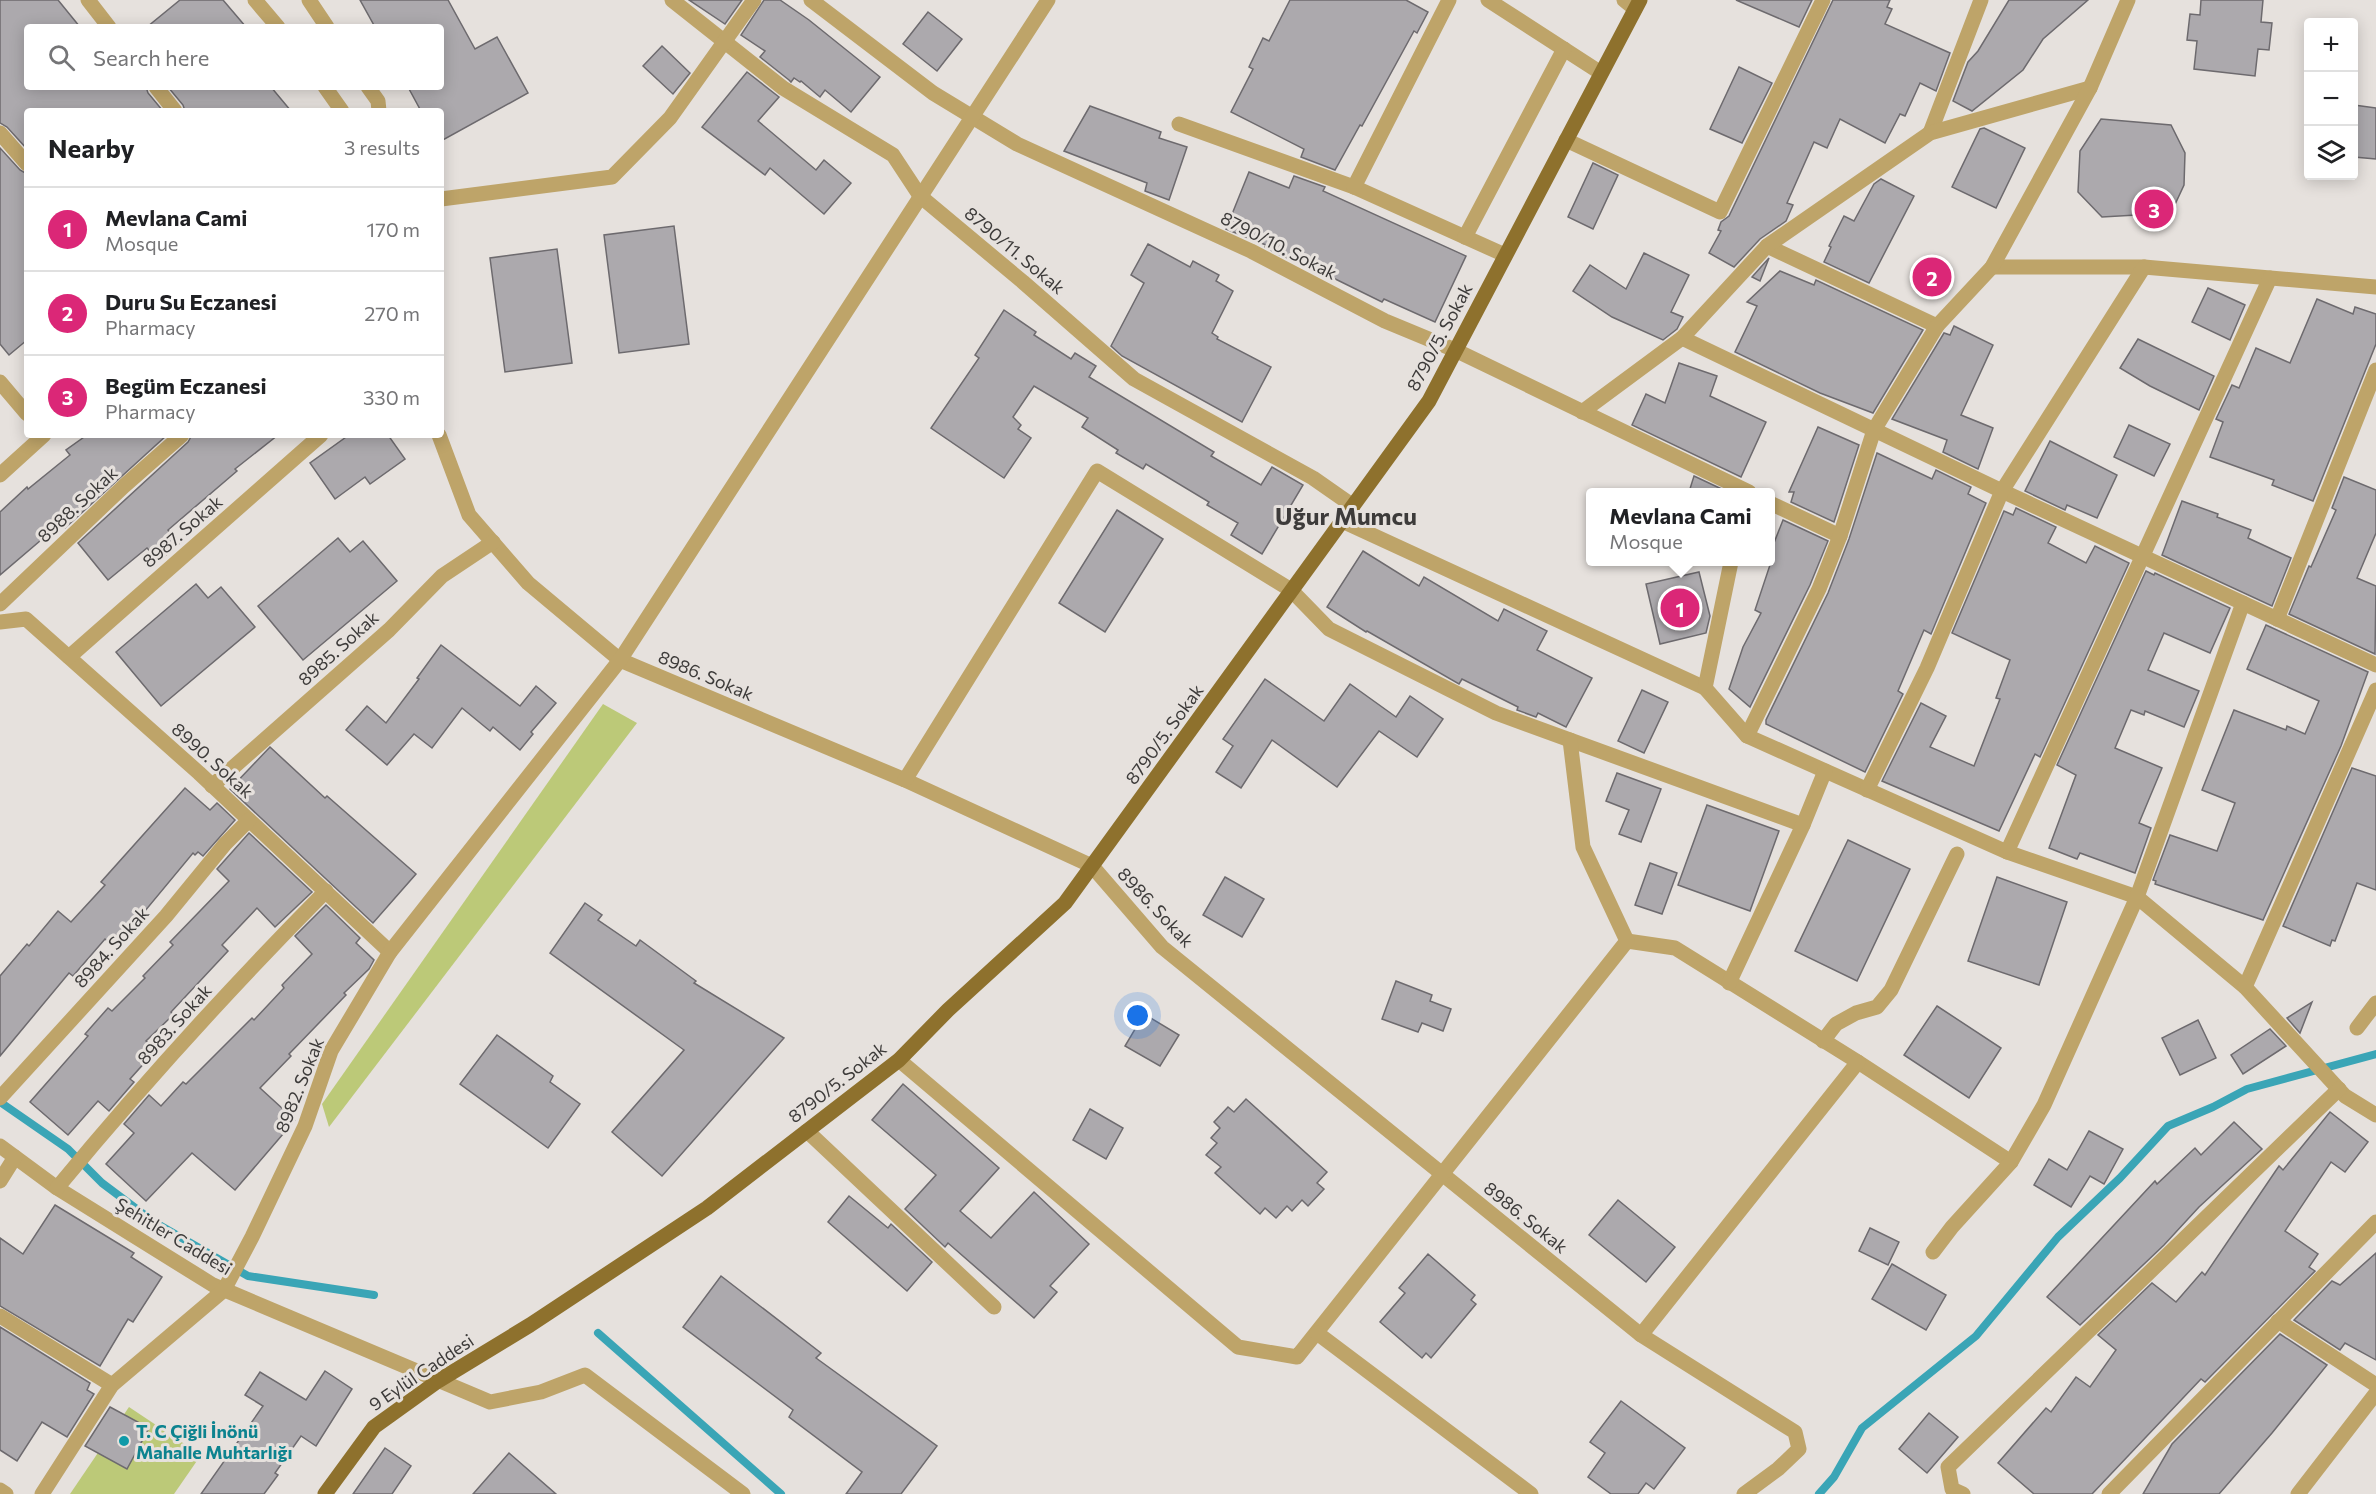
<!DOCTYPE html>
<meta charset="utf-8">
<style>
:root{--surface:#fff;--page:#f2f2f2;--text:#202124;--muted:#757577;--line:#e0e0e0;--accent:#db2777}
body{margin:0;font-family:Commissioner,sans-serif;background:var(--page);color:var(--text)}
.controls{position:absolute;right:18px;top:18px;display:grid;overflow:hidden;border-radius:6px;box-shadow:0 3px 15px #0003}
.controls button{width:54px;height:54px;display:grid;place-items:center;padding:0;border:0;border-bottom:2px solid var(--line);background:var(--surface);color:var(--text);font:30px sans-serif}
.you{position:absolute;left:1138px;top:1016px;width:21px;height:21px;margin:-15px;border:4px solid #fff;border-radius:50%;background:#1a73e8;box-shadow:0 0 0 9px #1a73e833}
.badge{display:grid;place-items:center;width:39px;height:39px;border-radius:50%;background:var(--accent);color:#fff;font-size:20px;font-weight:700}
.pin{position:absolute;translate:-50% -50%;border:3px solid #fff;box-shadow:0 2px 6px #0006}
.popup{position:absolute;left:1586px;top:488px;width:189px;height:78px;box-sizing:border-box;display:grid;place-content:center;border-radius:6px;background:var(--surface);filter:drop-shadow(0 2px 4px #0005);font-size:20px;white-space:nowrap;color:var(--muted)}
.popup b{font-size:22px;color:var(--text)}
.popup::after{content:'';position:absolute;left:50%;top:100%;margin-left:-12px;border:12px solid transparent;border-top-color:var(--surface)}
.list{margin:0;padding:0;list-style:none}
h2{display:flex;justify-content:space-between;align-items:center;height:78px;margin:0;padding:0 24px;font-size:26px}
h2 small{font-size:20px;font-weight:400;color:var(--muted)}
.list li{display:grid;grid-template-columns:39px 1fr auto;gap:18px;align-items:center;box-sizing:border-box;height:84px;padding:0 24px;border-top:2px solid var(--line)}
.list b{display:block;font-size:22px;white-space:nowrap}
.list p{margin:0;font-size:20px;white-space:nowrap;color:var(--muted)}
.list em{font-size:20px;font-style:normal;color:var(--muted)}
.icon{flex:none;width:33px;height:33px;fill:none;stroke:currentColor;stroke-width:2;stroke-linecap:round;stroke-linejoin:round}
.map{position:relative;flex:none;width:2376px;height:1494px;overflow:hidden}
.search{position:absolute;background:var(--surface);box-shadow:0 3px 15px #0003;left:24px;top:24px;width:420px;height:66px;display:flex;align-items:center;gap:15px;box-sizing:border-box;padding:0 21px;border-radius:6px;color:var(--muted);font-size:22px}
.panel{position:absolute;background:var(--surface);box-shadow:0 3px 15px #0003;left:24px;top:108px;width:420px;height:330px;border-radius:6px}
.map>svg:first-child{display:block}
.green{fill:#bcc978}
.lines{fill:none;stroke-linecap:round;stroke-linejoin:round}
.stream{stroke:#3aa5b6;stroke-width:8}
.building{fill:#aca9ad;stroke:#6d6a6e;stroke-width:1.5}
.minor{stroke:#bea469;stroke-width:15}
.major{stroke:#8e712d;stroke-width:15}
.culture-dot{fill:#0f9aa8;stroke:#e6e1dd;stroke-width:2}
.labels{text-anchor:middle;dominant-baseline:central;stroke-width:6;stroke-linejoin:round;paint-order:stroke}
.street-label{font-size:18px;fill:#3d3b3a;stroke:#e6e1dd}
.culture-label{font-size:18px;font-weight:bold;fill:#0d838f;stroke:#e6e1dd;text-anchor:start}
.district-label{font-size:24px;font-weight:bold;fill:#3d3b3a;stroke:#e6e1dd}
</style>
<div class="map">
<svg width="2376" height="1494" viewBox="0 0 2376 1494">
<rect width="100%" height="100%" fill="#e6e1dd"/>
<g class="green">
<polygon points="603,704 637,723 329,1127 322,1104"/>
<polygon points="129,1407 201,1455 174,1494 70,1494"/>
</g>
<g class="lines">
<g class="stream">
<polyline points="0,1102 68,1149 102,1183 154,1222 248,1276 374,1295"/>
<polyline points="598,1333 781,1494"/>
<polyline points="1819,1494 1834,1477 1862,1428 1976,1336 2058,1237 2120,1178 2168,1126 2213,1107 2247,1089 2376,1054"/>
</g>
</g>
<g class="building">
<polygon points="0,0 58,0 80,27 27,27 27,87 146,87 148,93 163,111 27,111 27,149 7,127 0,123"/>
<polygon points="180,0 223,0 246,27 147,27"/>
<polygon points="360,0 448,0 475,49 497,37 528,93 441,141 441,111 421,111 408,87 441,87 441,27 375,27"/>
<polygon points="689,0 742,0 725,24"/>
<polygon points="764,0 780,0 809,20 880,77 851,112 825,90 820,97 801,81 800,82 794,78 791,82 789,80 760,57 765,51 741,35"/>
<polygon points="1290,0 1406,0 1428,12 1417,33 1414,31 1362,126 1360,125 1335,170 1301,157 1304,149 1231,112 1253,69 1249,67 1263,38 1269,41"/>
<polygon points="1736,0 1812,0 1799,27"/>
<polygon points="1833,0 1890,0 1887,7 1892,9 1885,24 1950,53 1936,91 1920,83 1905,116 1900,114 1885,143 1840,119 1827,148 1814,142 1787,203 1793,205 1786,221 1760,239 1734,267 1709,253 1721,231 1718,230 1721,222 1729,216"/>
<polygon points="2009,0 2088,0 2043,39 2023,70 1972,111 1953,101 1968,62 1978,51"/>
<polygon points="2201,0 2263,0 2261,22 2272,23 2269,50 2258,49 2255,76 2194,69 2197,41 2187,40 2190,14 2200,15"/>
<polygon points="928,12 962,39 937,71 903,44"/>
<polygon points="662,46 690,73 673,94 643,66"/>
<polygon points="1739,67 1772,83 1742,143 1710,129"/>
<polygon points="747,72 779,97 758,121 816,170 824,160 851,183 824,214 770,168 765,175 702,127"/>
<polygon points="168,87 271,87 291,111 185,111 183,105"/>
<polygon points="2354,105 2376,108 2376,159 2354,157"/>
<polygon points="1090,106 1161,132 1159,138 1187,147 1169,200 1145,191 1147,183 1064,151"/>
<polygon points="2101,119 2171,125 2185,153 2184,185 2171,213 2102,217 2078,192 2080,151"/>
<polygon points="1984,128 2025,148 1996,208 1952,187 1980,129"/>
<polygon points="0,148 20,170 27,174 27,340 9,355 0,344"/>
<polygon points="1593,163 1618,175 1593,229 1568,217"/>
<polygon points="1249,172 1289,188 1294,176 1325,187 1323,191 1466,256 1435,322 1384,299 1382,302 1317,270 1278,254 1265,247 1266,245 1226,229"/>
<polygon points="1881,179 1914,196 1869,283 1824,262 1831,247 1829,246 1844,216 1854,221 1874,184"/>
<polygon points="674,226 689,344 619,353 604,235"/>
<polygon points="1148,244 1190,267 1193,261 1219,275 1216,281 1233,291 1212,333 1218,337 1217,339 1271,367 1242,422 1122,356 1111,346 1144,283 1131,275"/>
<polygon points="557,249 572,363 505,372 490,258"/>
<polygon points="1644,253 1689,275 1671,312 1683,317 1677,329 1663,340 1612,317 1573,291 1590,265 1626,289"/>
<polygon points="1769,258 1760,281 1752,277"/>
<polygon points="1780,271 1814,285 1816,280 1923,330 1873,413 1820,393 1735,352 1757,306 1747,302"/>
<polygon points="2208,288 2245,305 2230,340 2192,322"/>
<polygon points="2317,299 2353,314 2355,307 2376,314 2376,344 2313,501 2272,485 2274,480 2210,457 2223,422 2216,419 2232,385 2239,388 2256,348 2290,363"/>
<polygon points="1004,310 1036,332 1034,335 1071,359 1075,353 1096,366 1089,377 1214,452 1211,456 1261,485 1272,467 1303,485 1262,554 1231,535 1238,523 1207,505 1209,502 1146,464 1143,469 1116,453 1118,450 1082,427 1088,418 1034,386 1013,417 1021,425 1018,429 1031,438 1004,478 931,428 979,358 975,355"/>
<polygon points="1954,326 1993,345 1961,415 1993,428 1978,469 1943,452 1947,440 1892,419 1944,333 1950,335"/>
<polygon points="2138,339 2214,376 2199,410 2150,386 2120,368"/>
<polygon points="1679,363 1717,376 1710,396 1766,422 1741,477 1632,425 1646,394 1665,403"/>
<polygon points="2129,425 2170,444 2154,476 2114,457"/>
<polygon points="1818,427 1859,445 1834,522 1791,502 1794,492 1789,492"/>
<polygon points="87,435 167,435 65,528 61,523 0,575 0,512 27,487 28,489 70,455 66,450"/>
<polygon points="192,435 278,435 235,469 237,471 168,530 179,544 159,561 147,548 108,580 78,543 188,442"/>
<polygon points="349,435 388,435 405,459 370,484 365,477 335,499 310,463"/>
<polygon points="2050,441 2117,475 2097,518 2067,505 2065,510 2025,491"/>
<polygon points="1877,453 1932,479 1936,470 1971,487 1968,494 1986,503 1931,634 1924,630 1898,691 1903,694 1865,772 1766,724 1766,720 1828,593 1849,539"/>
<polygon points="1694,476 1728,492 1689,492"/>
<polygon points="2344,477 2376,490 2376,533 2357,578 2376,586 2375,654 2289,614 2309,566 2311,567 2336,510 2332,508"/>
<polygon points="2182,501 2218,514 2217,517 2251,530 2248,538 2291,558 2272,606 2162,555"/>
<polygon points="2016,508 2056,527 2048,543 2086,563 2095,546 2129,563 2040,757 2035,754 1999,831 1882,781 1921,703 1946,716 1930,747 1974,766 2000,699 1996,698 2010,660 1952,633 2004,511 2013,515"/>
<polygon points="1117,510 1163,539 1105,632 1059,603"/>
<polygon points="1783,520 1828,541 1810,585 1750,707 1729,689 1743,647 1761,613 1755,610 1770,565 1770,553"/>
<polygon points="338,538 350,552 363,541 397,581 303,660 258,606"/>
<polygon points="1363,551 1419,586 1424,577 1498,621 1504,609 1547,631 1537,650 1592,678 1566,727 1538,713 1536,717 1517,710 1518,707 1462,679 1459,684 1367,631 1366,632 1327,607"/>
<polygon points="2146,571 2154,575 2155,573 2230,608 2210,653 2164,633 2148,670 2199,691 2184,727 2145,711 2144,715 2131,710 2115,748 2162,768 2139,823 2151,828 2135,873 2080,853 2077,859 2049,848 2076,775 2057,765"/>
<polygon points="1699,572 1710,616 1706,633 1660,644 1646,584"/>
<polygon points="196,584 208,598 221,587 255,627 161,706 116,652"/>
<polygon points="2266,625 2368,672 2341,746 2263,920 2155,884 2156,881 2153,880 2170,835 2217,851 2235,803 2202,790 2234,710 2286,730 2287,726 2305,734 2319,701 2247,669"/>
<polygon points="441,645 520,706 536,686 556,703 531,732 533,734 520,750 493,727 490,731 462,708 432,748 414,734 387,765 346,730 367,706 386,723 419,679 417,678"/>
<polygon points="1265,679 1324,721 1350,684 1396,717 1410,696 1443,719 1417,757 1379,731 1337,787 1272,740 1241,788 1216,772 1233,746 1223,739"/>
<polygon points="1642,690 1668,702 1644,753 1618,741"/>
<polygon points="270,747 325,798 327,796 416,874 373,923 230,789"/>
<polygon points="2352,768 2376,776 2376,890 2357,883 2335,941 2332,940 2330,946 2283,926"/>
<polygon points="1617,773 1661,789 1641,842 1619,834 1629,810 1606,801"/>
<polygon points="185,788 210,810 217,803 235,820 203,856 198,852 195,855 193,853 140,917 136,913 110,943 105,939 73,976 69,973 0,1056 0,976 27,944 29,946 58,911 71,922 105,885 101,882"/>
<polygon points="1707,805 1779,831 1750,911 1678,885"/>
<polygon points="249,833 312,892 275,927 257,908 222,945 228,951 171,1012 173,1015 146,1041 156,1050 130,1079 134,1082 109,1111 98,1101 68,1135 30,1102 88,1036 85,1034 108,1008 112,1011 145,978 143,976 173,945 170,942 229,881 217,869"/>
<polygon points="1848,840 1910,869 1857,981 1795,951"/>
<polygon points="1650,863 1677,873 1662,914 1635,905"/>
<polygon points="1225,877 1264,899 1242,937 1203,915"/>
<polygon points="1997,877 2067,902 2039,985 1968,961"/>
<polygon points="585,903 602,915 598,920 636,946 640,940 696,981 694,983 784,1038 662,1176 612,1132 684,1050 550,953"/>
<polygon points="326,905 360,938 356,943 374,960 369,969 344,993 346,995 289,1054 291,1056 260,1088 295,1120 235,1190 192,1153 146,1201 106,1164 134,1133 124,1124 149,1095 161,1106 183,1082 186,1084 252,1018 254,1020 284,988 282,985 312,954 295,936"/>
<polygon points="1396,981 1432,995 1430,1001 1451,1009 1443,1031 1422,1023 1418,1032 1382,1019"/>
<polygon points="2312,1002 2300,1033 2287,1018"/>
<polygon points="1937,1006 2001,1048 1969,1098 1904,1055"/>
<polygon points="1144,1014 1179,1035 1160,1066 1125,1046"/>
<polygon points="2198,1020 2216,1058 2180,1075 2162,1038"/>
<polygon points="2270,1029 2286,1046 2243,1074 2231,1055"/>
<polygon points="497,1035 553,1076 550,1082 580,1104 548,1148 460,1084"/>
<polygon points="903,1084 999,1168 960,1211 991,1238 1034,1192 1089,1244 1050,1286 1057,1292 1034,1318 948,1243 945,1247 905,1209 936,1175 872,1120"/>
<polygon points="1246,1099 1327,1172 1317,1183 1324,1189 1308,1206 1302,1200 1292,1211 1287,1206 1276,1218 1265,1208 1260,1214 1215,1173 1221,1167 1206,1155 1217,1143 1211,1138 1220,1128 1214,1122 1228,1107 1234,1112"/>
<polygon points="1090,1109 1123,1128 1106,1159 1073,1140"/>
<polygon points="2330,1112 2368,1142 2345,1172 2331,1162 2285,1231 2318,1254 2309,1267 2315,1271 2205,1382 2201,1379 2092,1494 2034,1494 1998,1463 2046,1408 2051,1412 2076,1377 2090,1387 2116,1350 2098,1335 2152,1283 2176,1302 2202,1272 2205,1275 2279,1166 2283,1170"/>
<polygon points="2234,1122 2262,1149 2199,1207 2164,1245 2080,1325 2047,1297 2155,1181 2157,1184 2195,1148 2201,1155"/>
<polygon points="2089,1131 2123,1149 2104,1184 2090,1176 2071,1207 2034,1185 2049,1159 2067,1170"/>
<polygon points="849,1196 888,1228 891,1224 932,1262 907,1291 828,1222"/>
<polygon points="1618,1200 1675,1247 1646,1282 1589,1235"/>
<polygon points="55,1205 134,1253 131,1257 162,1277 133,1322 128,1319 100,1366 0,1306 0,1238 23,1254"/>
<polygon points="1870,1228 1899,1242 1888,1265 1859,1251"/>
<polygon points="2376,1253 2376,1360 2345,1343 2340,1350 2294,1320 2332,1281 2340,1285"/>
<polygon points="1428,1254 1475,1295 1471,1300 1476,1304 1431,1358 1426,1353 1422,1358 1380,1322 1405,1293 1399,1288"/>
<polygon points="1892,1264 1946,1295 1926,1330 1872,1299"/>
<polygon points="721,1276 821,1353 816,1358 937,1446 901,1494 846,1494 862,1472 789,1417 793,1410 683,1327"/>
<polygon points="0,1327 90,1383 87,1390 94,1394 67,1437 42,1422 17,1461 0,1450"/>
<polygon points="2280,1334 2327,1365 2272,1433 2219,1494 2143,1494 2172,1444"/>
<polygon points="325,1371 352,1389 316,1446 301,1436 275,1473 278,1475 264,1494 201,1494 263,1406 245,1395 260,1372 306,1400"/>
<polygon points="1621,1401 1685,1448 1654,1489 1646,1483 1638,1494 1611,1494 1588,1477 1605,1453 1590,1442"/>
<polygon points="110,1407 149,1428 127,1469 85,1446"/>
<polygon points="1929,1413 1958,1437 1927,1473 1899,1449"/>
<polygon points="385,1448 411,1466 392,1494 353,1494"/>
<polygon points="509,1453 556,1494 473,1494"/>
</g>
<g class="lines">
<g class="minor">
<polyline points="88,0 109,27"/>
<polyline points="255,0 278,27"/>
<polyline points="309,0 327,27"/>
<polyline points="672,0 783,88 893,155 920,196 1023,282 1134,379 1313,478 1353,506"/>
<polyline points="811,0 933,93 1017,144 1251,251 1385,321 1455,350 1749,492"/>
<polyline points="1488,0 1601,73"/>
<polyline points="1624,0 1635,9"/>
<polyline points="156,87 175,111"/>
<polyline points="325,87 342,111"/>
<polyline points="368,87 378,101 379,111"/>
<polyline points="1179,124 1354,187 1505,255"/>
<polyline points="0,133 27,164"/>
<polyline points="1930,133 1981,0"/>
<polyline points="1566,140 1720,212 1823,0"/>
<polyline points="1354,187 1449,0"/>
<polyline points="441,199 612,177 670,118 754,0"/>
<polyline points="1465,237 1564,49"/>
<polyline points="1767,246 1937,326"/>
<polyline points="1992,267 2144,267 2376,287"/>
<polyline points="1682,338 2002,491 2376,665"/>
<polyline points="0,382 27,414"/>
<polyline points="1582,412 1682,338 1767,246 1930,133 2090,88"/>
<polyline points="439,435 469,515 528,583 620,660 905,780 1092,866 1162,947 1641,1335 1795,1432 1799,1449 1778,1469 1744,1494"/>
<polyline points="0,475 44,435"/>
<polyline points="1770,503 1840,536"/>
<polyline points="1342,521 1705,688"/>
<polyline points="1731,562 1705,688 1747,736 2007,852 2137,897 2245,987 2345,1096 2376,1115"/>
<polyline points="0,604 124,486 182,435"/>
<polyline points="2277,619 2376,370"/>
<polyline points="0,622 26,619 199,773 390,952"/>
<polyline points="69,657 321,435"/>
<polyline points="1747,736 1819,589 1840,536 1874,430 1937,326 1992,267 2090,88 2128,0"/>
<polyline points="905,780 1097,471 1291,590 1329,629 1496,713 1803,825"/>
<polyline points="212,786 389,630 442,576 493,542"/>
<polyline points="1867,790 1927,668 2002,491 2144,267"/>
<polyline points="2007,852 2270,278"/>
<polyline points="1627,941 1675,948 1858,1062 2011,1162"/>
<polyline points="1729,983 1803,825 1825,771"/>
<polyline points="2245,987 2376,690"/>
<polyline points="2357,1028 2376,1003"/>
<polyline points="1823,1041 1836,1024 1856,1013 1877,1007 1891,990 1957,854"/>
<polyline points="899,1060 1238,1347 1297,1357 1627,941 1583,847 1570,740"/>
<polyline points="0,1098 166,916 225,844 249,820"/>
<polyline points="807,1131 994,1307"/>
<polyline points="0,1146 57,1188 213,1285 490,1402 541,1392 585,1375 743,1494"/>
<polyline points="0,1181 15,1157"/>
<path d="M57,1188C142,1085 232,986 326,891"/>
<polyline points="1933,1252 1952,1227 2011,1162 2044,1105 2137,897 2243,603"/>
<polyline points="0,1316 112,1385"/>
<polyline points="2278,1321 2376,1385"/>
<polyline points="1317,1333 1531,1494"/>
<polyline points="1641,1335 1858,1062"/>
<polyline points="0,1490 6,1494"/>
<polyline points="42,1494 112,1385 224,1290 252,1237 305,1126 331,1051 390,952 620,660 1048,0"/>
<polyline points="1963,1494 1952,1489 1948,1467 2339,1089"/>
<polyline points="2109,1494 2376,1222"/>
<polyline points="2298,1494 2376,1393"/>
</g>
<polyline class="major" points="325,1494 374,1427 438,1381 530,1325 707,1208 899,1060 948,1010 1065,903 1429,401 1640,0"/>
</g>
<circle class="culture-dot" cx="124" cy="1441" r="6"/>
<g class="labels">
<g class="street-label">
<text transform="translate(1279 245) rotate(27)">8790/10. Sokak</text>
<text transform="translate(1015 250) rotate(40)">8790/11. Sokak</text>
<text transform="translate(1439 337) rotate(-62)">8790/5. Sokak</text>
<text transform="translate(77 504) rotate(-43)">8988. Sokak</text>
<text transform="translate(182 531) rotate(-41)">8987. Sokak</text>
<text transform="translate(338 648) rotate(-42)">8985. Sokak</text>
<text transform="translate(706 675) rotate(23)">8986. Sokak</text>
<text transform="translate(1164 734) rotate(-54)">8790/5. Sokak</text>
<text transform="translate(213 760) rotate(42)">8990. Sokak</text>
<text transform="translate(1156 907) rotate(47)">8986. Sokak</text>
<text transform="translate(111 947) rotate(-48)">8984. Sokak</text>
<text transform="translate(174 1024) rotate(-48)">8983. Sokak</text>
<text transform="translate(837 1082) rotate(-38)">8790/5. Sokak</text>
<text transform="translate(299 1085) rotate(-68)">8982. Sokak</text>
<text transform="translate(1526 1217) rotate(39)">8986. Sokak</text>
<text transform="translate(174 1236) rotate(31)">Şehitler Caddesi</text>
<text transform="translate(421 1372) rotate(-34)">9 Eylül Caddesi</text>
</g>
<g class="culture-label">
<text x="136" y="1431">T. C Çiğli İnönü<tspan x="136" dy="21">Mahalle Muhtarlığı</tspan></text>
</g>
<g class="district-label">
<text x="1346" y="515">Uğur Mumcu</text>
</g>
</g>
</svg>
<div class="controls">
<button>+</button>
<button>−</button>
<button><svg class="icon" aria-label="layers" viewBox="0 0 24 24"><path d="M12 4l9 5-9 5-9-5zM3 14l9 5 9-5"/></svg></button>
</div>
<div class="you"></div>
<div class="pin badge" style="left:1680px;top:608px">1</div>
<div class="popup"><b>Mevlana Cami</b>Mosque</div>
<div class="pin badge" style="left:1932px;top:277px">2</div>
<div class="pin badge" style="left:2154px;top:209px">3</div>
<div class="search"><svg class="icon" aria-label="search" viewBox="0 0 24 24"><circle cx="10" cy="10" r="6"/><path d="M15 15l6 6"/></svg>Search here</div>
<section class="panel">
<h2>Nearby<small>3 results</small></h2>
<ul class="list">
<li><span class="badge">1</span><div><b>Mevlana Cami</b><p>Mosque</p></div><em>170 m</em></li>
<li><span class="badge">2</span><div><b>Duru Su Eczanesi</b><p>Pharmacy</p></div><em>270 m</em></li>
<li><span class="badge">3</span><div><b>Begüm Eczanesi</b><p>Pharmacy</p></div><em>330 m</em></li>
</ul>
</section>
</div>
